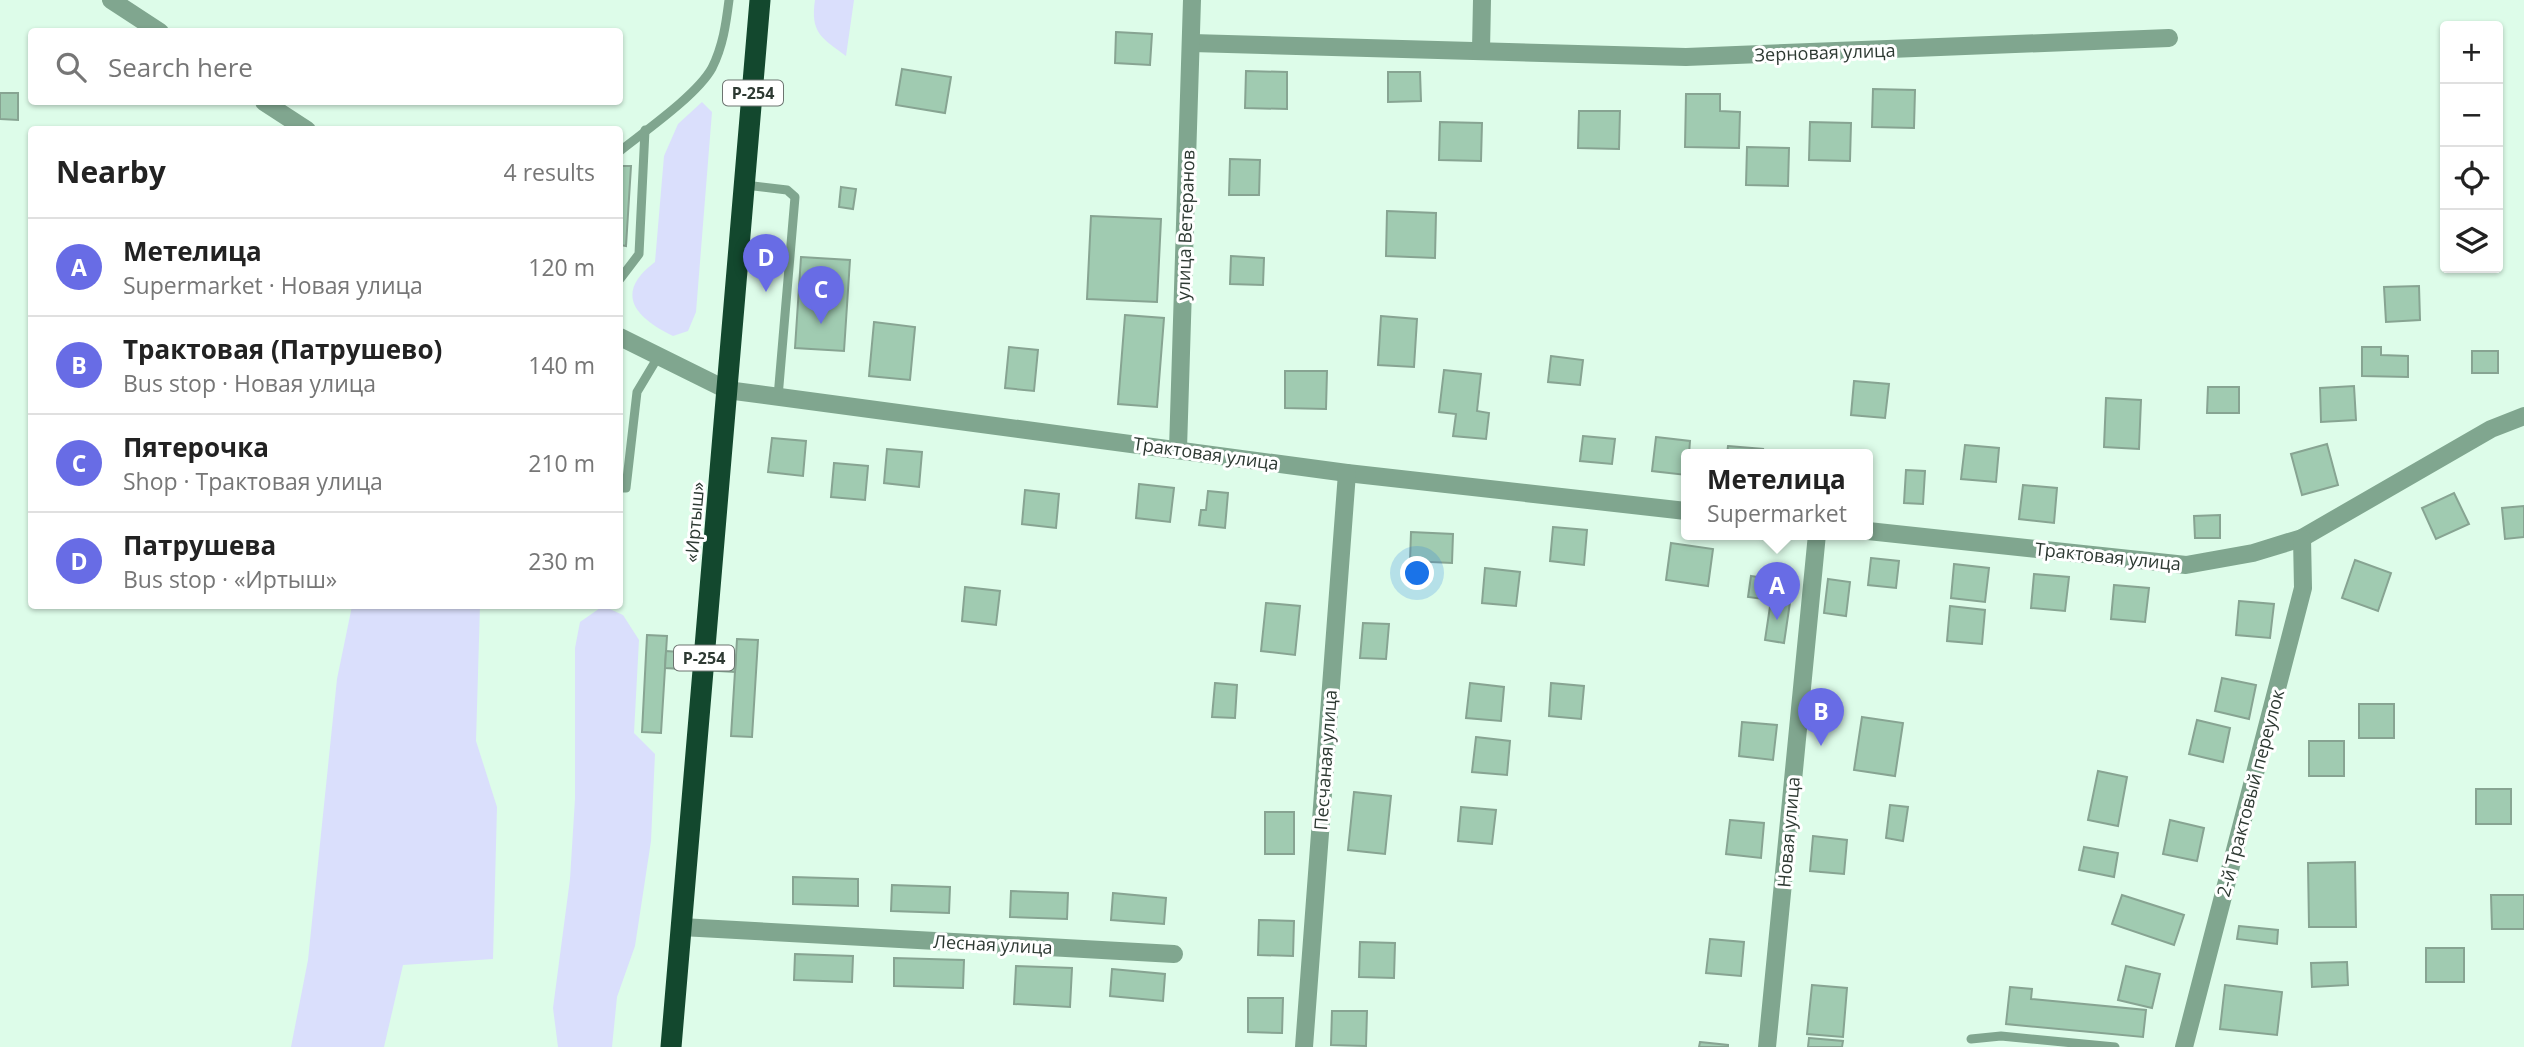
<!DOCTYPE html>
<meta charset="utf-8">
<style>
:root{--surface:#fff;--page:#f2f2f2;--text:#222;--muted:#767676;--line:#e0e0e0;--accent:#686ce5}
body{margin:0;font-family:"Open Sans",sans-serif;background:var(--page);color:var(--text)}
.controls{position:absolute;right:21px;top:21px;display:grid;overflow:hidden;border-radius:7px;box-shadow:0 2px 5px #0004}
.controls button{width:63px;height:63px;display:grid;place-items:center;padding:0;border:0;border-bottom:2px solid var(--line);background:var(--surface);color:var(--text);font:35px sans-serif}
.you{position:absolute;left:1418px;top:574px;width:24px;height:24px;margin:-18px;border:5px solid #fff;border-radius:50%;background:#1a73e8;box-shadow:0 0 0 10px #1a73e833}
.badge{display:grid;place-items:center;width:46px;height:46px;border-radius:50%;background:var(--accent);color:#fff;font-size:23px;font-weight:700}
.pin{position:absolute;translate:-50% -58px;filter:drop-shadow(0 2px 4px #0008)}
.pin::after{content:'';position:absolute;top:37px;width:24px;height:21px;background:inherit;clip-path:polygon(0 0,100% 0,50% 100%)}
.popup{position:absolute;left:1681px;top:449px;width:192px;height:91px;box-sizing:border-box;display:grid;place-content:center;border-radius:7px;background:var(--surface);filter:drop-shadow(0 2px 5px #0005);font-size:23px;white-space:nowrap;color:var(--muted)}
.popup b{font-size:26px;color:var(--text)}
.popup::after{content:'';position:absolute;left:50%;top:100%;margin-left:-14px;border:14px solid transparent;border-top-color:var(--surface)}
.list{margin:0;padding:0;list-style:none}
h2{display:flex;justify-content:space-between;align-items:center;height:91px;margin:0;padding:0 28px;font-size:30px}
h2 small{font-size:23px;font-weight:400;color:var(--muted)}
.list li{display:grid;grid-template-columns:46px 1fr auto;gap:21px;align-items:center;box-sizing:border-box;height:98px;padding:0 28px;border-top:2px solid var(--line)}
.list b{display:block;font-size:26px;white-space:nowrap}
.list p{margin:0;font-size:23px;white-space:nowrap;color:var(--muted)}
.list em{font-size:23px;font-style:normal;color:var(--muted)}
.icon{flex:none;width:38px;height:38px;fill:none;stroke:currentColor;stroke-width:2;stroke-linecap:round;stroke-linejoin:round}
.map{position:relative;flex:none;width:2524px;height:1047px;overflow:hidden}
.search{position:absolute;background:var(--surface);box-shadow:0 2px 5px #0004;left:28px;top:28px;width:595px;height:77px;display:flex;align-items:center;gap:18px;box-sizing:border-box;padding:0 24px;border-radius:7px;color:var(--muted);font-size:26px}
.panel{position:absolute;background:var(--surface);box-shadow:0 2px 5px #0004;left:28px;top:126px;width:595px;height:483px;border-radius:7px}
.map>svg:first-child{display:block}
.green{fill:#dadffc}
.building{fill:#a0cbb1;stroke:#87a492;stroke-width:2}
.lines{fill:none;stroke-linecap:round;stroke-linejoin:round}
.lane{stroke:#80a68f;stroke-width:9}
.street{stroke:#80a68f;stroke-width:18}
.highway{stroke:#13482e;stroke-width:21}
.labels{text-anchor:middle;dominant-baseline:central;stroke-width:6;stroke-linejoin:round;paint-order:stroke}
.shield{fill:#fff;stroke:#6c7470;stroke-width:2}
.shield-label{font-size:16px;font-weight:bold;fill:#2d3932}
.street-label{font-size:18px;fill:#2d3932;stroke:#fff}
</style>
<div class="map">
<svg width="2524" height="1047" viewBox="0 0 2524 1047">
<rect width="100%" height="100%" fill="#ddfce9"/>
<g class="green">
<path d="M815,0H854L846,56C822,38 810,33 815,0Z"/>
<path d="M702,102L712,112L696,312L688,331L673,336C634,317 614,293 655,262L664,156L678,124Z"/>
<polygon points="352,606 480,606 476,741 497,807 493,959 403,965 384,1047 291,1047 308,960 337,679"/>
<polygon points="603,606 623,615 639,640 634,733 655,754 651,841 635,946 617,997 612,1047 558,1047 553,1008 570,879 575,799 575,648 580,622"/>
</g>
<g class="building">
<polygon points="1116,32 1152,34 1150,65 1115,63"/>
<polygon points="902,69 951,77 945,113 896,105"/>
<polygon points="1246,71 1287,72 1287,109 1245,108"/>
<polygon points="1388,72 1420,72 1421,101 1388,102"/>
<polygon points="1873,89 1915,90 1914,128 1872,127"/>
<polygon points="0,93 18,93 18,120 0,119"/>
<polygon points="1686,94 1720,94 1720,111 1740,112 1739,148 1685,147"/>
<polygon points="1579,111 1620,111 1619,149 1578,148"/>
<polygon points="1440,122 1482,123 1481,161 1439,160"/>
<polygon points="1810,122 1851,123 1850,161 1809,160"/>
<polygon points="1747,147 1789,148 1788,186 1746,185"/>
<polygon points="1230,159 1260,160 1259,195 1229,195"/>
<polygon points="620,166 631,166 626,246 620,245"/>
<polygon points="841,187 856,189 853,209 839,207"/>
<polygon points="1387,211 1436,213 1435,258 1386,256"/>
<polygon points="1091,216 1161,219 1157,302 1087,299"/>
<polygon points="1231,256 1264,258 1263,285 1230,284"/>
<polygon points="801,257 850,260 844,351 795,348"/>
<polygon points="2419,286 2420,320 2386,322 2384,287"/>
<polygon points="1125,315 1164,318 1157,407 1118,404"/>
<polygon points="1381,316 1417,319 1414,367 1378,365"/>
<polygon points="874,322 915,327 910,380 869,376"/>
<polygon points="1009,347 1038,350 1034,391 1005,388"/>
<polygon points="2362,347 2381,347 2381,355 2408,356 2408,377 2362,376"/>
<rect x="2472" y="351" width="26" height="22"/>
<polygon points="1551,356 1583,360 1580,385 1548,382"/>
<polygon points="1444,370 1481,374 1477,411 1489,413 1486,439 1453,436 1456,414 1439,412"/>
<polygon points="1285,371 1327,371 1326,409 1285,408"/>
<polygon points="1854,381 1889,384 1885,418 1851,415"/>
<polygon points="2354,386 2356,420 2321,422 2320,388"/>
<polygon points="2208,387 2239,387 2239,413 2207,413"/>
<polygon points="2106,398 2141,400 2139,449 2104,447"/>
<polygon points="1583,436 1615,439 1612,464 1580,461"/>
<polygon points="1656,437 1690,441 1689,454 1686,454 1686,475 1652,471"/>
<polygon points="772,438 806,441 803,476 768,472"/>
<polygon points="2327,444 2338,485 2302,495 2291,454"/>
<polygon points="1965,445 1999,448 1996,482 1961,479"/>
<polygon points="1728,446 1763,449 1762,454 1727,454"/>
<polygon points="887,449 922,452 919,487 884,483"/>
<polygon points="834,463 868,466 865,500 831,497"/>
<polygon points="1906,470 1925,471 1923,504 1904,503"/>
<polygon points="1139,484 1174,488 1170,522 1136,518"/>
<polygon points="2023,485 2057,488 2054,523 2019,519"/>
<polygon points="1025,490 1059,494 1056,528 1022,524"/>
<polygon points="1208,491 1228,493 1225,528 1199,525 1201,510 1206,510"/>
<polygon points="2454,493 2469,524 2436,539 2422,508"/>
<polygon points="2524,506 2524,537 2505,539 2502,508"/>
<polygon points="2220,515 2220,538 2195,538 2194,516"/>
<polygon points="1553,527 1587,530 1584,565 1550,561"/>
<polygon points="1411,532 1453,534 1452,563 1410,561"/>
<polygon points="1671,543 1713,549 1708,586 1666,580"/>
<polygon points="1871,558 1899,561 1896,588 1868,585"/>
<polygon points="2355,560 2391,573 2378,611 2342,598"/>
<polygon points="1954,564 1989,568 1985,602 1951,598"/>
<polygon points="1485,568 1520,572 1516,606 1482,603"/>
<polygon points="2034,574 2069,577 2065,611 2031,608"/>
<polygon points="1751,576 1793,582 1784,643 1765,640 1771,600 1748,597"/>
<polygon points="1828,579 1850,582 1846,616 1824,613"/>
<polygon points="2114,585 2149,588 2145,622 2111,619"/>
<polygon points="965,587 1000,591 996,625 962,621"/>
<polygon points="2239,601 2274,604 2270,638 2236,635"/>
<polygon points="1266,603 1300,606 1295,655 1261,651"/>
<polygon points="1950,606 1985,610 1982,644 1947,641"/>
<polygon points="1363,623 1389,624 1386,659 1360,658"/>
<polygon points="647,635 667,636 661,733 642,732"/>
<polygon points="737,639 758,640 752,737 731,736"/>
<polygon points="666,651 736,656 735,672 665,668"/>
<polygon points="2222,678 2256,685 2249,719 2215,711"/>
<polygon points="1215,683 1237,685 1235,718 1212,717"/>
<polygon points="1470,683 1504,687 1501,721 1466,718"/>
<polygon points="1551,683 1584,686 1581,719 1549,716"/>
<rect x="2359" y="704" width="35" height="34"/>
<polygon points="1862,717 1903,723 1895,776 1854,770"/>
<polygon points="2197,720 2230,728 2223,762 2189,754"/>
<polygon points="1742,722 1777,725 1773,760 1739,756"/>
<polygon points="1476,737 1510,741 1507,775 1472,772"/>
<rect x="2309" y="741" width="35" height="35"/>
<polygon points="2098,771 2127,777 2118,826 2088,820"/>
<rect x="2476" y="789" width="35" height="35"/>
<polygon points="1354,792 1391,796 1385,854 1348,850"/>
<polygon points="1890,805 1908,807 1903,841 1886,838"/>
<polygon points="1461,807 1496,810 1492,844 1458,841"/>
<rect x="1265" y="812" width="29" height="42"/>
<polygon points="1730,820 1764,823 1761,858 1726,854"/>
<polygon points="2170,820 2204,828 2197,861 2163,854"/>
<polygon points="1813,836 1847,840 1844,874 1810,871"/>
<polygon points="2084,847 2118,853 2114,877 2079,870"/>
<polygon points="2355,862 2356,927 2309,927 2308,863"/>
<polygon points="793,877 858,879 858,906 793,904"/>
<polygon points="892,885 950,887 949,913 891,911"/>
<polygon points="1011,891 1068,893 1067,919 1010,917"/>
<polygon points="1113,893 1166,898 1164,924 1111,920"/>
<polygon points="2122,895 2184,915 2174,945 2112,924"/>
<polygon points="2491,895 2524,895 2524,929 2492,929"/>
<polygon points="1259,920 1294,921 1293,956 1258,955"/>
<polygon points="2239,926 2278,930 2277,944 2237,939"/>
<polygon points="1710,939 1744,942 1741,976 1706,973"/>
<polygon points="1360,942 1395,943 1394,978 1359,977"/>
<rect x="2426" y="948" width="38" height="34"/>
<polygon points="795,954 853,956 852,982 794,980"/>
<polygon points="894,958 964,960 963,988 894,986"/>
<polygon points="2347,962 2348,985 2312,987 2311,963"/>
<polygon points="1016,966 1072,968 1070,1007 1014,1004"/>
<polygon points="2126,966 2160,974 2152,1008 2118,1000"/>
<polygon points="1112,969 1165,974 1163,1001 1110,996"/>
<polygon points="1812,985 1847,988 1843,1037 1807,1034"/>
<polygon points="2225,985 2282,992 2277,1035 2220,1029"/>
<polygon points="2010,987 2032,989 2031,999 2146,1010 2143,1037 2006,1024"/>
<polygon points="1248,998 1283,998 1282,1033 1248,1032"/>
<polygon points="1332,1011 1367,1011 1366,1046 1331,1045"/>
<polygon points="1809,1038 1843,1041 1842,1047 1808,1047"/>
<polygon points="1700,1042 1728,1045 1728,1047 1699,1047"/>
</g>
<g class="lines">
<g class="lane">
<path d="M620,151C645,131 697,95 712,68C723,46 726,24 729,0"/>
<polyline points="745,185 787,190 795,197 778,397"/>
<polyline points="620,279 639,254 645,130"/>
<polyline points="620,488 626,488 637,392 658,357"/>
<polyline points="1971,1039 2001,1036 2115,1047"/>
</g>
<g class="street">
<polyline points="111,0 160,32"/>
<polyline points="1192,43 1686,57 2169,38"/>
<polyline points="1481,50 1482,0"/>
<polyline points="264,102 307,130"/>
<polyline points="620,337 727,390 1347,473 1686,511"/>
<polyline points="1178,449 1192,0"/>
<polyline points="1868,531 2186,565 2253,553 2302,538 2491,429 2524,416"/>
<polyline points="681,927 1174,954"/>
<polyline points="1304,1047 1347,473"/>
<polyline points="1767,1047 1817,534"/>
<polyline points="2184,1047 2303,588 2302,538"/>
</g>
<polyline class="highway" points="671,1047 760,0"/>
</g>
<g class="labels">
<g class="shield">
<rect x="723" y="80.5" width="60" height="25" rx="5"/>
<rect x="674" y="645.5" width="60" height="25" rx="5"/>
</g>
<g class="shield-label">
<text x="753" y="93">Р-254</text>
<text x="704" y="658">Р-254</text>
</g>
<g class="street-label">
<text transform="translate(1825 52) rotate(-2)">Зерновая улица</text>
<text transform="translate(1185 225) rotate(-88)">улица Ветеранов</text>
<text transform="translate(1206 453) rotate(8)">Трактовая улица</text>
<text transform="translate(694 522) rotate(-85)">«Иртыш»</text>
<text transform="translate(2108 556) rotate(6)">Трактовая улица</text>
<text transform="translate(1325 760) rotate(-86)">Песчаная улица</text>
<text transform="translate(2250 793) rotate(-75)">2-й Трактовый переулок</text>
<text transform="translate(1788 832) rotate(-85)">Новая улица</text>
<text transform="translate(993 944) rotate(3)">Лесная улица</text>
</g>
</g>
</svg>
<div class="controls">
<button>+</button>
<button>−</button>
<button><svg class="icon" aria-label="locate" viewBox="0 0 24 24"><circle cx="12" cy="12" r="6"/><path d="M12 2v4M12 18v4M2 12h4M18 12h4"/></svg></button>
<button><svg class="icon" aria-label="layers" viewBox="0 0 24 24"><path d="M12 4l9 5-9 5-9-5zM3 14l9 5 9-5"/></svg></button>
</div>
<div class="you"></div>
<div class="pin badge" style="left:1777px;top:620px">A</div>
<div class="popup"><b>Метелица</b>Supermarket</div>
<div class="pin badge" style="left:1821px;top:746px">B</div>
<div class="pin badge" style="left:821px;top:324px">C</div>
<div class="pin badge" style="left:766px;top:292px">D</div>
<div class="search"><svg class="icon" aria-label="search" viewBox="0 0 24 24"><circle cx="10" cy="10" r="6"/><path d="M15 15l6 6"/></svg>Search here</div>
<section class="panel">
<h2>Nearby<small>4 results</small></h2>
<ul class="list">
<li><span class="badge">A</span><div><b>Метелица</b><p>Supermarket · Новая улица</p></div><em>120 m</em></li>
<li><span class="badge">B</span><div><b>Трактовая (Патрушево)</b><p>Bus stop · Новая улица</p></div><em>140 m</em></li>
<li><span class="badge">C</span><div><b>Пятерочка</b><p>Shop · Трактовая улица</p></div><em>210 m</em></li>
<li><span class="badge">D</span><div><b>Патрушева</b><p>Bus stop · «Иртыш»</p></div><em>230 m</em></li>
</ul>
</section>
</div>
